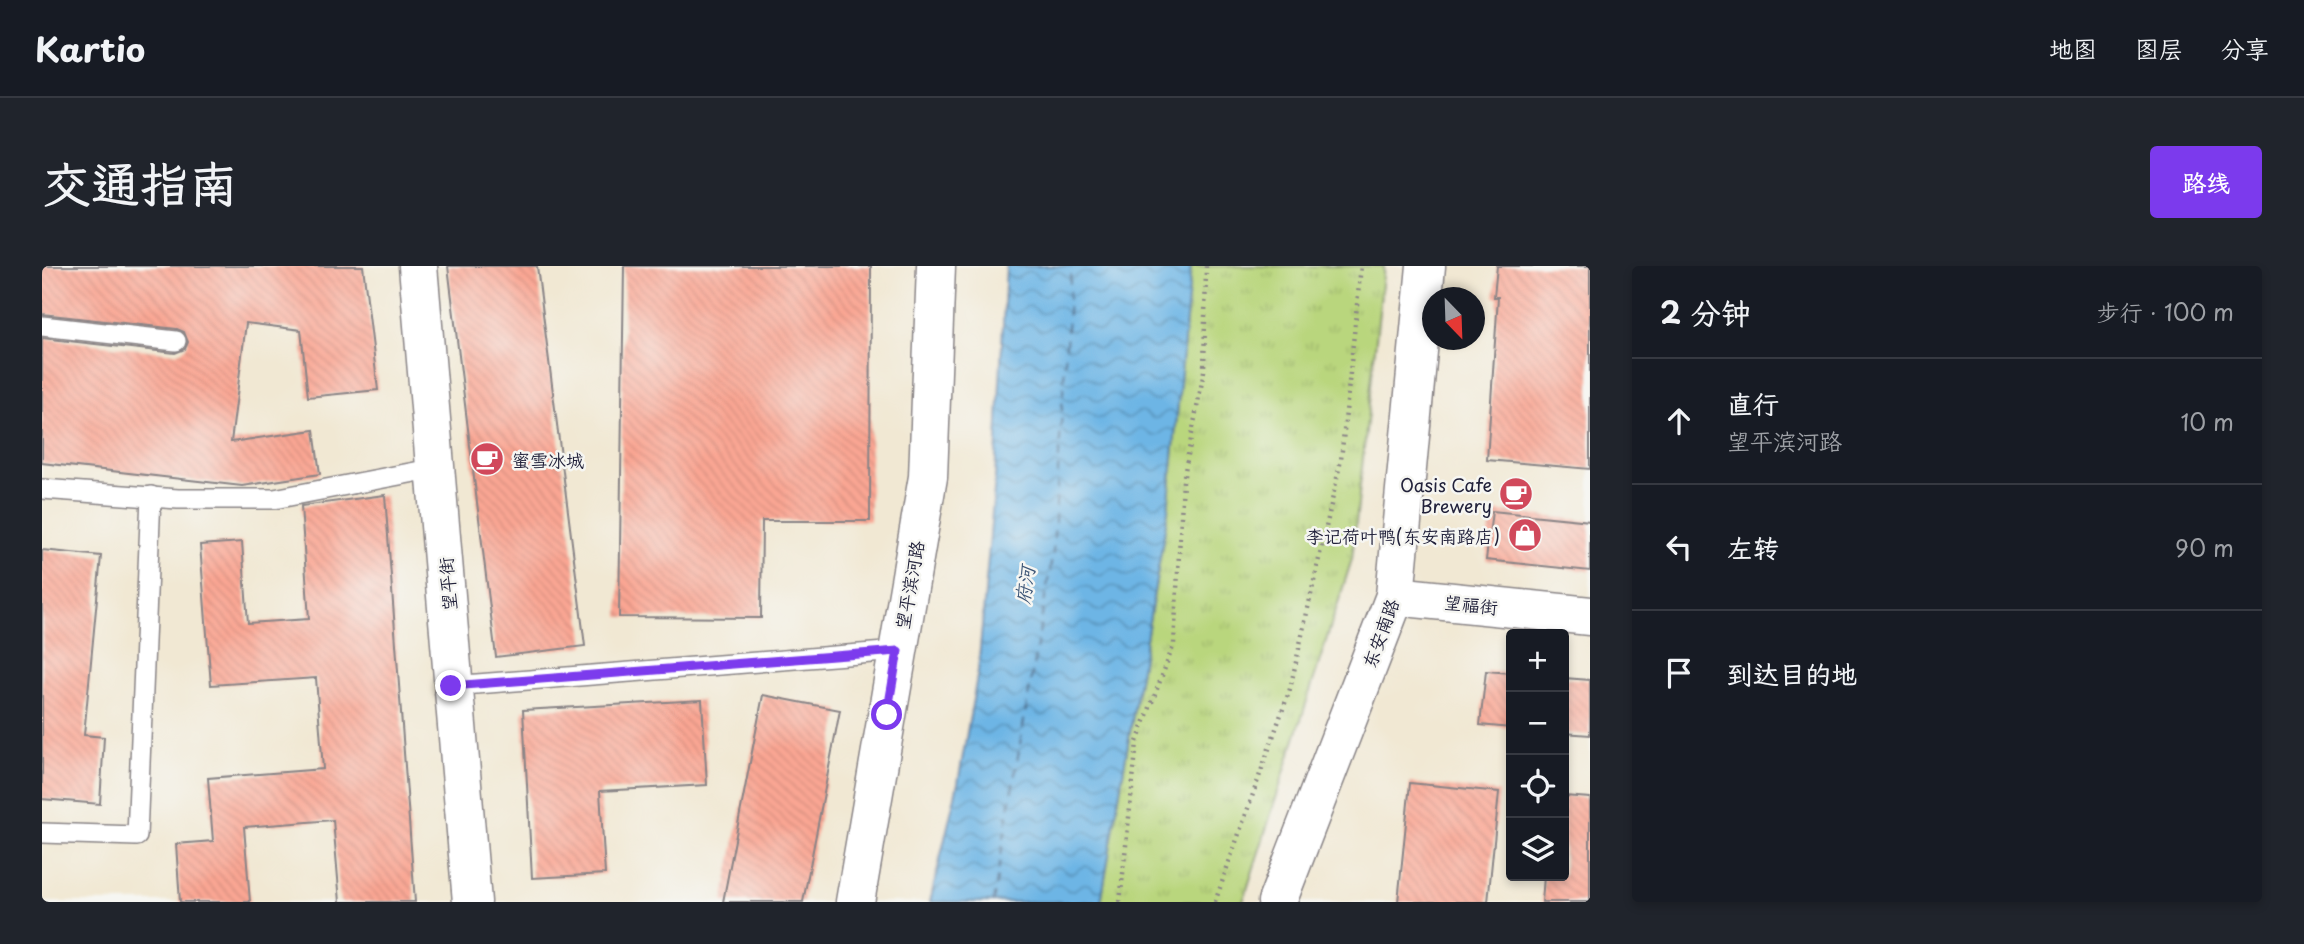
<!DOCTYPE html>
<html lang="zh">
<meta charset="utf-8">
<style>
:root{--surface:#171b24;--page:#20242c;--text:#f1f3f6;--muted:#9ea1a6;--line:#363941;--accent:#7c3aed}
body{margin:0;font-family:"Playpen Sans","LXGW WenKai TC",sans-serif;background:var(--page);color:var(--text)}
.controls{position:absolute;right:21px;bottom:21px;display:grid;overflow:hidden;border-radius:7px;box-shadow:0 4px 10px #0003}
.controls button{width:63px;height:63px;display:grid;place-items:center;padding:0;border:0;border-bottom:2px solid var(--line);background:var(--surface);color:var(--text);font:35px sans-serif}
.compass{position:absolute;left:1380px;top:21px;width:63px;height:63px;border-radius:50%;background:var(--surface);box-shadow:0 4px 10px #0003;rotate:157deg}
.stop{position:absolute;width:21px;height:21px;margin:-16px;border:5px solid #7c3aed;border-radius:50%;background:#fff}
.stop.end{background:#7c3aed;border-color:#fff;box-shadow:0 2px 7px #0008}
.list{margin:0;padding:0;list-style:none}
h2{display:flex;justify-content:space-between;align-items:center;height:91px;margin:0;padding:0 28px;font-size:30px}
h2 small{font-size:23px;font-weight:400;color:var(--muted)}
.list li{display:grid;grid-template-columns:46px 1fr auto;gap:21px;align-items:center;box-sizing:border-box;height:126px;padding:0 28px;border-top:2px solid var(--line)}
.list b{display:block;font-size:26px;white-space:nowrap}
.list p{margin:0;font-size:23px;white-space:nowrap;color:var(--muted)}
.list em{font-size:23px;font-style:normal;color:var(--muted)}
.icon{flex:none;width:38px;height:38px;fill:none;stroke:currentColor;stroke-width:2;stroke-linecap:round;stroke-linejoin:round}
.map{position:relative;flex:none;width:1548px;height:636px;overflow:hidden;border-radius:7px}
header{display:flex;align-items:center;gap:42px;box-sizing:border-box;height:98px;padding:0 35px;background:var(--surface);border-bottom:2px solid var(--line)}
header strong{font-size:33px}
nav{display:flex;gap:38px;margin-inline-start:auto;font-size:24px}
.intro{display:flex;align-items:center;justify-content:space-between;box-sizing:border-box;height:168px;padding:0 42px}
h1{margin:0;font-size:49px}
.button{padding:18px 32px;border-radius:7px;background:var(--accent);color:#fff;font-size:24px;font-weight:700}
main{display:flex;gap:42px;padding:0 42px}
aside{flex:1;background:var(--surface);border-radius:7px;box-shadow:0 4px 10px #0003}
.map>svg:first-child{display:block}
.grass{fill:url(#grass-tufts);stroke:#6e7c5c;stroke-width:2}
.water{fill:url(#water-waves);stroke:#486c90;stroke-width:2}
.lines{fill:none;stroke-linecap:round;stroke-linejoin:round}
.ferry{stroke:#3c5576;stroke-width:2;stroke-dasharray:9 7;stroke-linecap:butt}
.building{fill:url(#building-back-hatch)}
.lane-casing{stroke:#8a8587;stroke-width:22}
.street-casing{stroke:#8a8587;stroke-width:41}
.secondary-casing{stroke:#8a8587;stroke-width:41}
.path{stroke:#8a8587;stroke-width:4.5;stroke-dasharray:2 5;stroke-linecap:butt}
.lane{stroke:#fff;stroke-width:19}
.street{stroke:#fff;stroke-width:38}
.secondary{stroke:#fff;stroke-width:38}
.route{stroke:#7c3aed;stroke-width:9}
.labels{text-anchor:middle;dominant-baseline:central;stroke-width:5;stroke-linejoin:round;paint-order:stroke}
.poi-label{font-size:18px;fill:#22223b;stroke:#f6f6f2;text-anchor:end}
.street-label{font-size:18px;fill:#22223b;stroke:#f6f6f2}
.water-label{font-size:19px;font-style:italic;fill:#3c5576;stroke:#f6f6f2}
</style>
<header>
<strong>Kartio</strong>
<nav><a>地图</a><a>图层</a><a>分享</a></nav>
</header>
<div class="intro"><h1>交通指南</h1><a class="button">路线</a></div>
<main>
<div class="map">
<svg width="1548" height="636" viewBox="0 0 1548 636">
<defs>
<pattern id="grass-tufts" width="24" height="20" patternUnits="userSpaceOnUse" patternTransform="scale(1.75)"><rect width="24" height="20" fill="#b9d67d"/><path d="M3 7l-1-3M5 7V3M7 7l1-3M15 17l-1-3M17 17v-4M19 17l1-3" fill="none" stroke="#9fb76d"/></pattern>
<pattern id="water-waves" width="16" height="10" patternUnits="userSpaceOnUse" patternTransform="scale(1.75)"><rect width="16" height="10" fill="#6db5e5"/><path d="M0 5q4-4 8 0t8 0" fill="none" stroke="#5993bb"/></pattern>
<pattern id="building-back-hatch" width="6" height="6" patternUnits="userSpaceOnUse" patternTransform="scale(1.75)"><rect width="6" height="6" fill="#faa693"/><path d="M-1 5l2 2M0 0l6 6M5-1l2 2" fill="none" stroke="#d68f80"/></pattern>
</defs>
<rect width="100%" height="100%" fill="#f6f6f2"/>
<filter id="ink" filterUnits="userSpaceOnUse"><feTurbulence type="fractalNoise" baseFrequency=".0143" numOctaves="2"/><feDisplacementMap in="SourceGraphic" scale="14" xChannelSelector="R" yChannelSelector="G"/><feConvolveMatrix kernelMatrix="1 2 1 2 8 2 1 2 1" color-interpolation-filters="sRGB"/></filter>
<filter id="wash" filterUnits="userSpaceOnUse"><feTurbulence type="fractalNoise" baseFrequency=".00686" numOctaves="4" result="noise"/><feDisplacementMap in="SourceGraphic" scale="28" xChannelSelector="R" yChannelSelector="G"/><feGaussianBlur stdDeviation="1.57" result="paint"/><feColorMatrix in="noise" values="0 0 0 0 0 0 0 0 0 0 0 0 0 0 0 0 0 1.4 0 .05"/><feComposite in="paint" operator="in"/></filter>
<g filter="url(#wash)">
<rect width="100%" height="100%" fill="#f1e8d3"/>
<polygon class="grass" points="1149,0 1342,0 1310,293 1201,636 1059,636 1126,245"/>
<polygon class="water" points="964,0 1149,0 1126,245 1059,636 888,636 916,517 936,405 953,213"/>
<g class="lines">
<polyline class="ferry" points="951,636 1011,286 1029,0"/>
</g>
<g id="blocks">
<g class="building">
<polygon points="0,0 321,0 336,124 266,131 259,64 204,57 189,176 272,164 278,208 200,220 0,197 0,72 133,87 143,83 146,76 142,66 135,63 0,48"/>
<polygon points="406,0 495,0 543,380 454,391"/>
<polygon points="582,0 829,0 828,255 720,255 719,352 577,351"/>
<polygon points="1455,0 1548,0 1548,203 1445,194 1456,31 1452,31"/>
<polygon points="343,229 373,636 298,636 291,554 202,561 208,636 138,636 134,578 171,575 166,512 281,503 274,412 169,419 158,279 200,276 206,357 267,353 259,240"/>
<polygon points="1450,245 1548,255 1548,305 1444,294"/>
<polygon points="0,284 59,290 42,469 62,471 58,538 0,533"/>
<polygon points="1444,405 1469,407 1469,462 1438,459"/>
<polygon points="1522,412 1548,414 1548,469 1522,467"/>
<polygon points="721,429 798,444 761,636 681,636"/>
<polygon points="660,434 665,519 558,525 563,608 490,612 481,444"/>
<polygon points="1368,517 1457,526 1446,636 1356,636"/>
<polygon points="1522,530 1548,532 1548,636 1500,636 1502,610 1522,610"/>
</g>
</g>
</g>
<g filter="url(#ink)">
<use href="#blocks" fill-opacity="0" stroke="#8a8587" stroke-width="2"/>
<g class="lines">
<g class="lane-casing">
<g id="lane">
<polyline points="0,60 134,75"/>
<polyline points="0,223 136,233 232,233 394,202"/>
<polyline points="409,420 856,385"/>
<polyline points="0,567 95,570 109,230"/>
</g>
</g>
<g class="street-casing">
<g id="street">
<polyline points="376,0 430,636"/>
<polyline points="1353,330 1548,350"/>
<polyline points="813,636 886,211 894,0"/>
</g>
</g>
<g class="secondary-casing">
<polyline id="secondary" points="1235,636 1353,330 1384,0"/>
</g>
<g class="path">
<polyline points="1078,636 1095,476 1132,378 1141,215 1162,105 1164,0"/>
<polyline points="1173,636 1248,423 1299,194 1319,0"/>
</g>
<use href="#lane" class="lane"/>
<use href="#street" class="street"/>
<use href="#secondary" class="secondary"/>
</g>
</g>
<g class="lines" filter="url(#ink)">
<polyline class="route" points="409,420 856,385 845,449"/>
</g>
<defs>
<g id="cafe-disc" transform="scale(1.75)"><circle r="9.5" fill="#d1495b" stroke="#f6f6f2"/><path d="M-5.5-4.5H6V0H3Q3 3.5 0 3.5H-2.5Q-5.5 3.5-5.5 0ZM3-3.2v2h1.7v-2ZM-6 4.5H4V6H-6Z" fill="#fff"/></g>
<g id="shop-disc" transform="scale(1.75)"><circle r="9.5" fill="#d1495b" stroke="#f6f6f2"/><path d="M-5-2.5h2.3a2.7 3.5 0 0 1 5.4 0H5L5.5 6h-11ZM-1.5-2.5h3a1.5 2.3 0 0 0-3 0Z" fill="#fff"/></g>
</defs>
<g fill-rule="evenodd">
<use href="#cafe-disc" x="445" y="193"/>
<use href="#cafe-disc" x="1474" y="228"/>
<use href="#shop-disc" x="1483" y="269"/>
</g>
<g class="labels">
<g class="poi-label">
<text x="470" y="193" text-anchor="start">蜜雪冰城</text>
<text x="1450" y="218">Oasis Cafe<tspan x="1450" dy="21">Brewery</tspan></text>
<text x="1458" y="269">李记荷叶鸭(东安南路店)</text>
</g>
<g class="street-label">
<text transform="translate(405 318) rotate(-95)">望平街</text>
<text transform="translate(867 319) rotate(-80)">望平滨河路</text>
<text transform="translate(1429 338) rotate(6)">望福街</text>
<text transform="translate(1338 367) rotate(-70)">东安南路</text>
</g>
<g class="water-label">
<text transform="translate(982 319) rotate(-82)">府河</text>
</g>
</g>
</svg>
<div class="controls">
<button>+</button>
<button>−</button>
<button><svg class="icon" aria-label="locate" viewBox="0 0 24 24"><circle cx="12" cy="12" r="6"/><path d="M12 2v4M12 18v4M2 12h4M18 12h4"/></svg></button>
<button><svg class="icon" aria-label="layers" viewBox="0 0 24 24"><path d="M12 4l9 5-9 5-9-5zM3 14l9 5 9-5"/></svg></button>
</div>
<svg class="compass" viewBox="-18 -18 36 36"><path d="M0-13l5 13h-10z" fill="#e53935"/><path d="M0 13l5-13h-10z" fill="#9ea1a6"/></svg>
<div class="stop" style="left:845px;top:449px"></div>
<div class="stop end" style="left:409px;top:420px"></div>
</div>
<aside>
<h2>2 分钟<small>步行 · 100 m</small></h2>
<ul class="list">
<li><svg class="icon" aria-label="ahead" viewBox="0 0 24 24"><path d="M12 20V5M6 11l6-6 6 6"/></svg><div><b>直行</b><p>望平滨河路</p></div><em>10 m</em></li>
<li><svg class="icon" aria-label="left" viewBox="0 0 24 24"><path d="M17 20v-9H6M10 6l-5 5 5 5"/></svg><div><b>左转</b></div><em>90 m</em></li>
<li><svg class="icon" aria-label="arrive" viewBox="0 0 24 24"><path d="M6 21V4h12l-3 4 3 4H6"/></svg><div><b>到达目的地</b></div></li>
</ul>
</aside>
</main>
